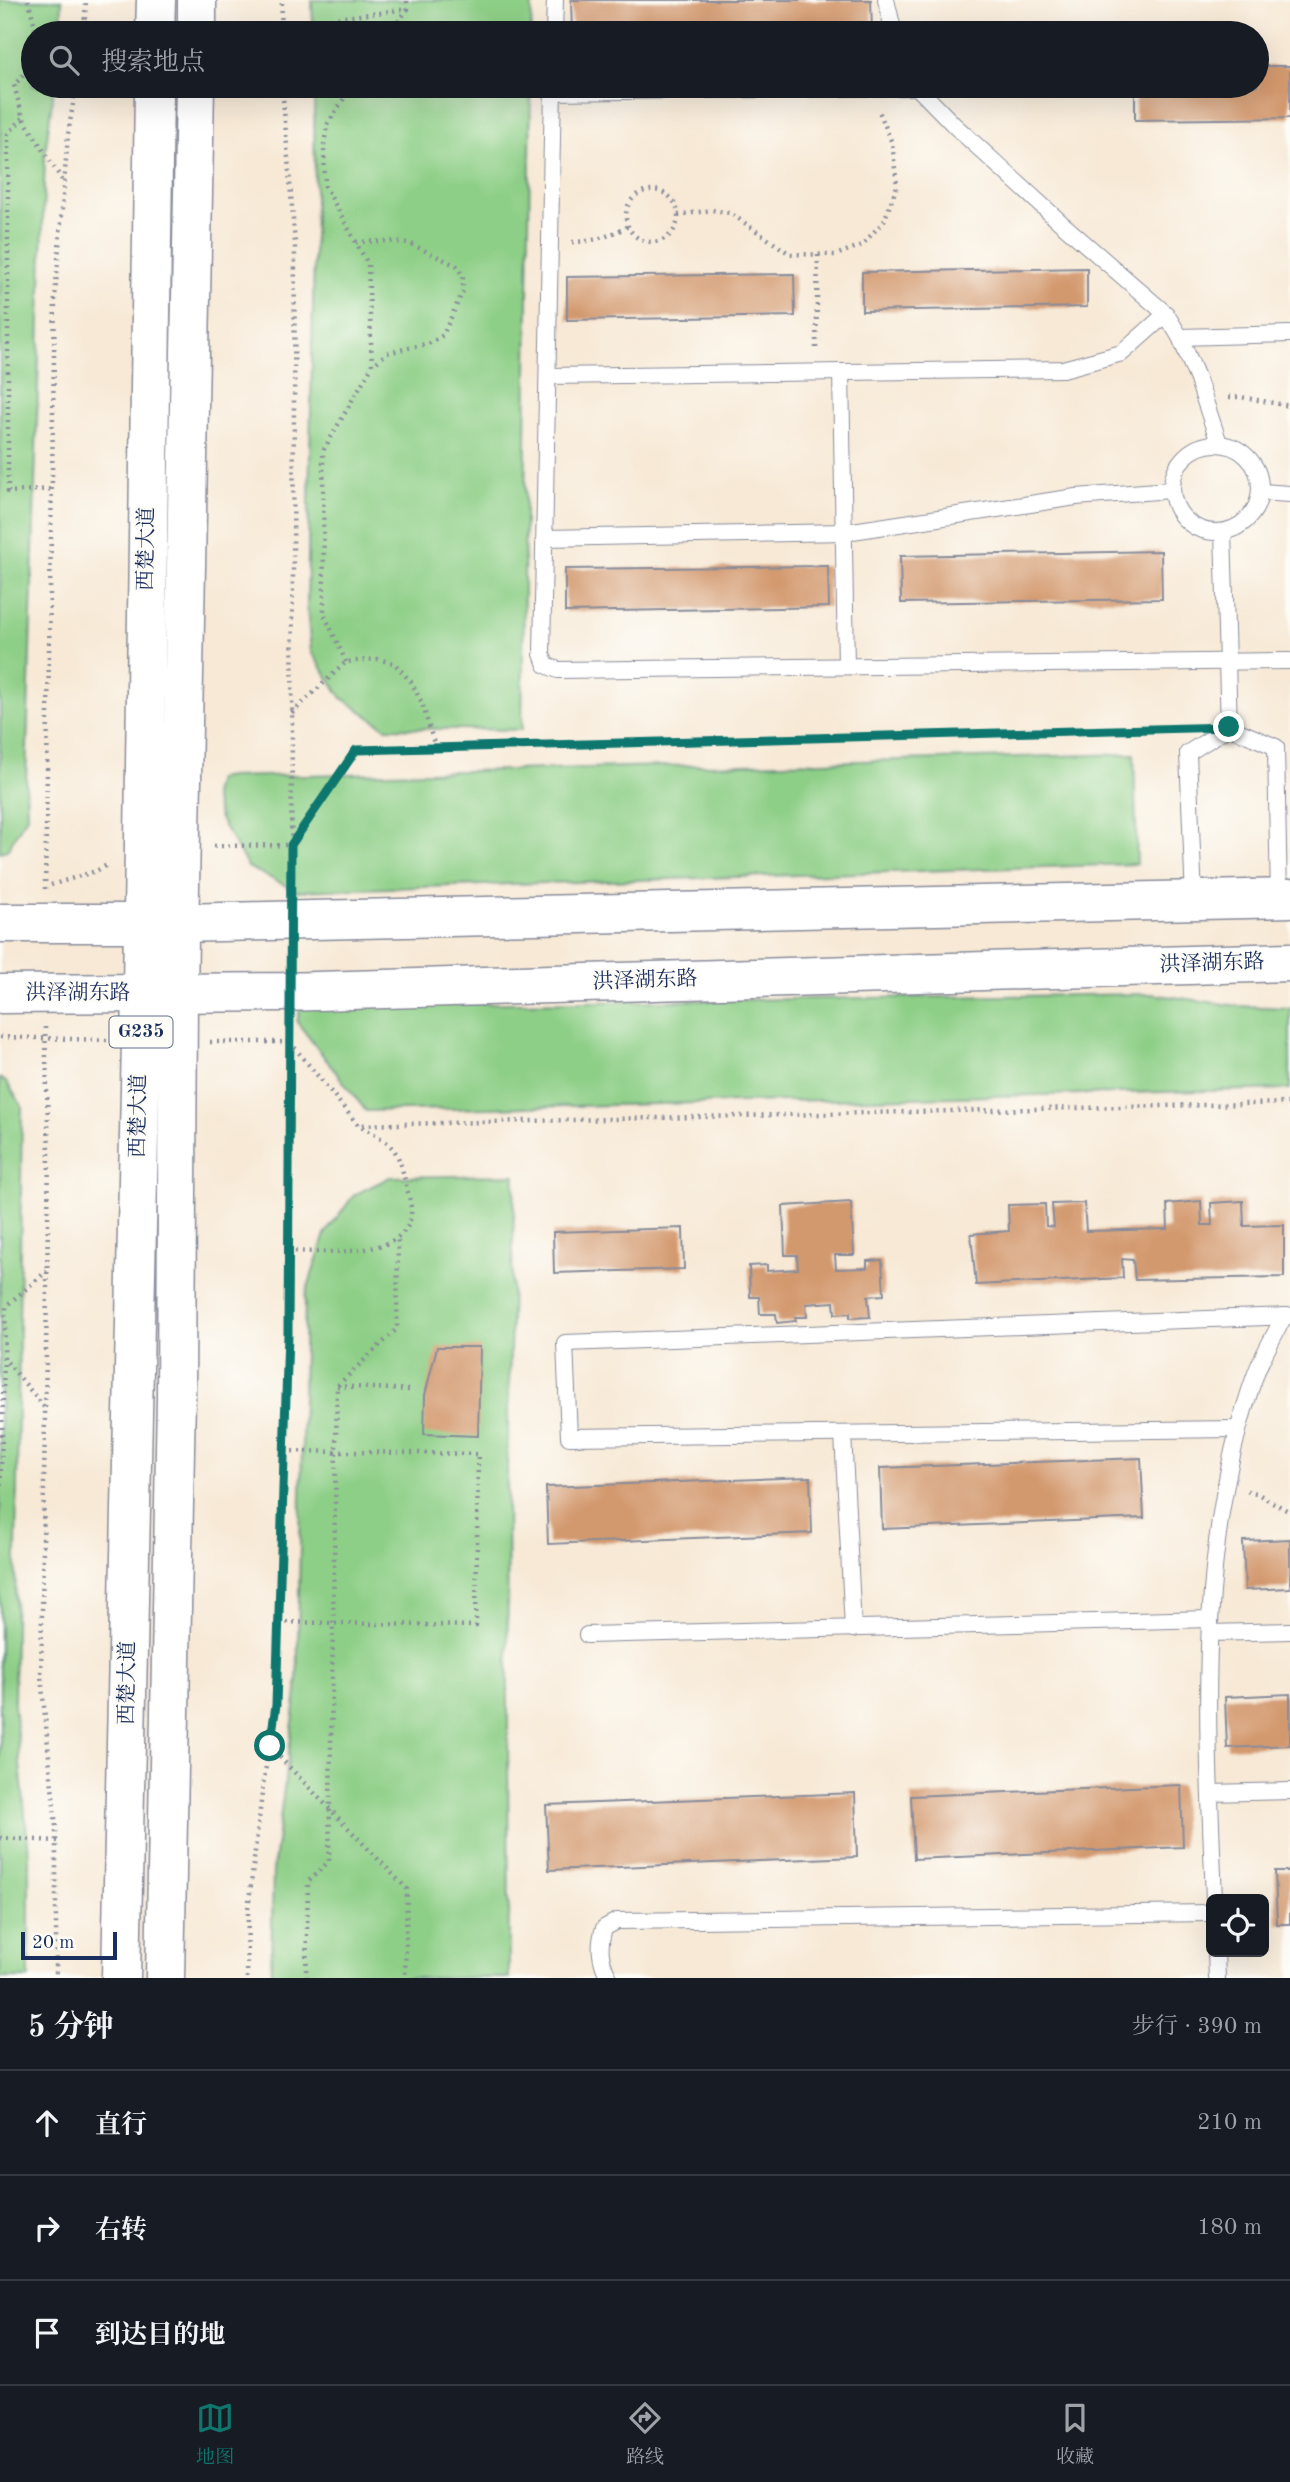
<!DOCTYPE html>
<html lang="zh">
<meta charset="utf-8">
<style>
:root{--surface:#171b24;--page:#20242c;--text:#f1f3f6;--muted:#9ea1a6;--line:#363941;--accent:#0f766e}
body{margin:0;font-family:"Old Standard TT","Noto Serif SC",serif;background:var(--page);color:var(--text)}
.controls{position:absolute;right:21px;bottom:21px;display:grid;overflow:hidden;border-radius:10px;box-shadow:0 7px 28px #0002}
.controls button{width:63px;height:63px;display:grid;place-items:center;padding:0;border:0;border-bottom:2px solid var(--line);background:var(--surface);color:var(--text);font:35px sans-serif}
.scale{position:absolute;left:21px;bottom:18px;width:96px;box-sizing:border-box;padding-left:7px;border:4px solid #1b2f5e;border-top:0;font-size:19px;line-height:24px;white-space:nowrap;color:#1b2f5e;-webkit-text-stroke:5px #fdfcf7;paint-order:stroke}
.stop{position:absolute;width:21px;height:21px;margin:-16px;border:5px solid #0f766e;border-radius:50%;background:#fff}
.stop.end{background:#0f766e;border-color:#fff;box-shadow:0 2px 7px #0008}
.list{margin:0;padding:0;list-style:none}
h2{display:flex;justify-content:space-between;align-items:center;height:91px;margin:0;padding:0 28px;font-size:30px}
h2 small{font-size:23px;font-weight:400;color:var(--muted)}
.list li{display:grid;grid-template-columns:46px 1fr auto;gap:21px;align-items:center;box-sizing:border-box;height:105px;padding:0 28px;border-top:2px solid var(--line)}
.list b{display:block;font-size:26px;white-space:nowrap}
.list em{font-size:23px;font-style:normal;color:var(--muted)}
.icon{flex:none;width:38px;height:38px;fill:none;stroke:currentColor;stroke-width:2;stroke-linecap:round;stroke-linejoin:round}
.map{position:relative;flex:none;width:1290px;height:1978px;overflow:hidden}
.search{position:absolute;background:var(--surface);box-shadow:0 7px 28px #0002;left:21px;right:21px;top:21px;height:77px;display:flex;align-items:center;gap:18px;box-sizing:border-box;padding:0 24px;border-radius:38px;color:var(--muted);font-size:26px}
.sheet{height:406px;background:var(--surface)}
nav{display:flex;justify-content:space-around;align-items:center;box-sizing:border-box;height:98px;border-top:2px solid var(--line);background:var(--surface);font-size:19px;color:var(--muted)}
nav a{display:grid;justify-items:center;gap:4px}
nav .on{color:var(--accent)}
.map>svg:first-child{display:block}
.green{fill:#8ecf87;stroke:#547f72;stroke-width:2}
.building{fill:#d3996e}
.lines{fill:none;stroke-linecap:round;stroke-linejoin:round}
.service-casing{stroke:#898c9a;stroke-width:18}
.primary-casing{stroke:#898c9a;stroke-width:41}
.trunk-casing{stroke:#898c9a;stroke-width:41}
.path{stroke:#898c9a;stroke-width:4.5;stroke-dasharray:2 5;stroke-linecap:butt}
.service{stroke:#fff;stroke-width:16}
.primary{stroke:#fff;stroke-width:38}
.trunk{stroke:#fff;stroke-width:38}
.route{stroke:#0f766e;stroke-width:9}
.labels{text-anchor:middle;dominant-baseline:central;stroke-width:5;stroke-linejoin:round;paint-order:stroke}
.shield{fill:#fdfcf7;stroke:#5f6c8c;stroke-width:2}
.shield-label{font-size:19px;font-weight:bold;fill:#1b2f5e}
.street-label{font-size:21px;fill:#1b2f5e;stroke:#fdfcf7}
</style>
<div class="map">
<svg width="1290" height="1978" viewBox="0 0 1290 1978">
<rect width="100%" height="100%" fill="#fdfcf7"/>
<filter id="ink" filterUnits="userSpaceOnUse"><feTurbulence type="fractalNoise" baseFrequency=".0143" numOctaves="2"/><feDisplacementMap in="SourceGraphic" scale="14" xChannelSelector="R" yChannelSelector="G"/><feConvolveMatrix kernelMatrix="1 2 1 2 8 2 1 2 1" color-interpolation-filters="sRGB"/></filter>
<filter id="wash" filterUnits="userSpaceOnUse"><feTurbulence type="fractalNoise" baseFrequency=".00686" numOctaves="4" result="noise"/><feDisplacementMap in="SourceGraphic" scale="28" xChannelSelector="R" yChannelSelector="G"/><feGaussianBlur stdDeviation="1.57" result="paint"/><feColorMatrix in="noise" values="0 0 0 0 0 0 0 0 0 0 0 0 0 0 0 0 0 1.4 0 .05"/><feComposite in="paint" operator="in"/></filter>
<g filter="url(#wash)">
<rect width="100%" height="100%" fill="#f7e9d6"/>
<g class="green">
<polygon points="0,0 62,0 61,33 33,33 33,86 54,86 45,154 26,783 27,816 7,850 0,852"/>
<polygon points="312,0 532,0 531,33 313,33"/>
<polygon points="314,86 531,86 522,730 386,728 342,698 311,652 307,607 315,204"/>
<polygon points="1134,754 1137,864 297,891 248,867 220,819 213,795 217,779 230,777"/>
<polygon points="1152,994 1238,1006 1290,1008 1290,1089 366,1111 297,1022 301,1006"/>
<polygon points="0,1078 7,1083 22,1106 14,1704 29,1853 29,1978 0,1978"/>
<polygon points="515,1175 507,1458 509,1978 271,1978 273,1871 297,1692 305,1297 325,1234 354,1195 390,1177"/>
</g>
<g id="blocks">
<g class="building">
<polygon points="571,0 871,0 872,31 572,33"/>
<polygon points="1257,66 1290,66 1290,118 1135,120 1135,86 1257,86"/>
<polygon points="1087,268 1087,307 862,311 862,272"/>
<polygon points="794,274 795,316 567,320 567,277"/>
<polygon points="1161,551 1162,599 901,603 900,556"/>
<polygon points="828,566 829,607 565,612 565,569"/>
<polygon points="1201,1201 1202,1225 1212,1225 1211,1203 1243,1201 1244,1226 1284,1225 1284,1277 1135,1280 1133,1260 1122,1259 1123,1278 976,1285 971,1234 1009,1231 1008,1205 1045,1204 1046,1226 1054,1227 1052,1204 1084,1203 1086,1231 1168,1229 1167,1204"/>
<polygon points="851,1202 854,1255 835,1255 836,1269 867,1268 867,1261 882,1260 884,1295 868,1296 870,1317 850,1318 850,1313 835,1314 834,1302 806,1304 807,1317 795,1317 796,1321 777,1323 776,1314 760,1314 759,1297 750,1297 749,1266 767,1265 767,1271 798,1269 797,1255 785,1255 783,1206"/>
<polygon points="683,1228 684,1269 554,1273 553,1232"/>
<polygon points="437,1347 480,1347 478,1436 424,1434 425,1395"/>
<polygon points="1141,1458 1144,1518 882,1529 880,1468"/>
<polygon points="810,1477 812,1533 548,1544 546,1487"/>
<polygon points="1290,1539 1290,1588 1245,1590 1243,1541"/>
<polygon points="1290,1694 1290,1745 1227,1748 1225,1697"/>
<polygon points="1181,1785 1183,1847 914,1859 911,1796"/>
<polygon points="855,1793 857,1857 549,1870 546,1805"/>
<polygon points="1275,1871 1290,1871 1290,1924 1277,1924"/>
</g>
</g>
</g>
<g filter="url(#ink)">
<use href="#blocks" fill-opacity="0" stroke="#898c9a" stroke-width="2"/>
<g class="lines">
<g class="service-casing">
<g id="service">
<polyline points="886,0 894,33"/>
<polyline points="554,33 555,0"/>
<polyline points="553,86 542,654 546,665 558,670 1290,661"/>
<polyline points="916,86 955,126 1060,222 1166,314 1180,337 1198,380 1219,443"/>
<polyline points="553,92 917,87"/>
<polyline points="1180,337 1290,334"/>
<polyline points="841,372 846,666"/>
<polyline points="548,376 1063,369 1122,353 1166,314"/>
<circle cx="1216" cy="488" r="44"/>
<polyline points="1260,492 1290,494"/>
<polyline points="1223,532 1229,727"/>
<polyline points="545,538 846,532 1076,497 1171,490"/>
<polyline points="1194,900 1188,753 1229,727 1276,747 1279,899"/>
<polyline points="1238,1429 569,1437 565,1343 1290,1316"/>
<polyline points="843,1434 853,1629"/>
<polyline points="1210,1633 1290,1631"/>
<polyline points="587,1635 1210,1619"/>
<polyline points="1210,1793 1290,1791"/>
<path d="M1214,1899C1207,1725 1195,1541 1256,1373C1263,1354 1275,1335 1284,1316"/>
<polyline points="1216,1952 1217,1978"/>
<path d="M609,1978C600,1961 598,1947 604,1928L617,1921L1211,1913"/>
</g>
</g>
<g class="primary-casing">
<g id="primary">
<polyline points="0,923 179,923 1290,898"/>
<polyline points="0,994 283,992 1290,962"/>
</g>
</g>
<g class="trunk-casing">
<g id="trunk">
<polyline points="155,33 156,0"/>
<polyline points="197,33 197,0"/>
<polyline points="121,1978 142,993 154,86"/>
<polyline points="165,1978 176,1397 178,993 195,86"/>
</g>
</g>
<g class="path">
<polyline points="28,0 37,33"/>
<polyline points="282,25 408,9 407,0"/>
<polyline points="84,33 86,0"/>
<polyline points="281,33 282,0"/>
<polyline points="390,33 407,10"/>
<polyline points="33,65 14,85 23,118 64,183"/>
<polyline points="282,86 295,243 291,886"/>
<polyline points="23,118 8,134 8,492 52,489"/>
<circle cx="652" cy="216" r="26"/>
<polyline points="678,215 712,210 730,213 790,254 836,255 862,245 884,221 897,186 892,143 879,111"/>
<polyline points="356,242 383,241 409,243 457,266 463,277 463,291 443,335 430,343 387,353 373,365"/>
<path d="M572,242C593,242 610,236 628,226"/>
<polyline points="816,348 818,255"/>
<polyline points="1229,397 1241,397 1290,406"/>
<polyline points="346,662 324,614 323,451 372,366 368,264 325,186 324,145 327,125 352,86"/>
<polyline points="292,713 346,662 377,659 394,663 411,682 422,703 435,747"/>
<polyline points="214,846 291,845 356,749 1181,728"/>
<polyline points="51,885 96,871 109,864"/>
<polyline points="45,889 55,297 68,134 76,86"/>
<polyline points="45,1027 49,1154 41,1676 56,1827 56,1978"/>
<polyline points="0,1037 107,1040"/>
<polyline points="210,1042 290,1042"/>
<polyline points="290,1042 358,1125 1290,1103"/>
<path d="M288,1251C318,1252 396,1258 409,1223C414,1211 409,1197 406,1185C397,1145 394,1146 359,1125"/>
<polyline points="337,1386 409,1390"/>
<polyline points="44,1407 4,1358 6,1306 47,1271"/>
<polyline points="1247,1491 1256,1493 1290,1512"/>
<polyline points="0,1506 4,1358"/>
<polyline points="279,1622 476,1626 478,1454 284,1451"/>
<polyline points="270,1747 407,1889 405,1978"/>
<polyline points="0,1838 57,1841"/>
<polyline points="247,1978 248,1909 263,1785 276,1705 288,1334 290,1028"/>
<polyline points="306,1978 308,1882 329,1861 337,1386 397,1329 398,1237"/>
</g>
<use href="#service" class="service"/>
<use href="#primary" class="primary"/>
<use href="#trunk" class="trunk"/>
</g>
</g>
<g class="lines" filter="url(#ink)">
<polyline class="route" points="270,1746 276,1705 288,1334 291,845 356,750 1229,727"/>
</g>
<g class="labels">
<rect class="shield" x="109.5" y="1016.5" width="63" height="31" rx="5"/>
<g class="shield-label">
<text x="141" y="1032">G235</text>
</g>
<g class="street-label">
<text transform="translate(147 549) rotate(-89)">西楚大道</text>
<text transform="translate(1212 964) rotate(-2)">洪泽湖东路</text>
<text transform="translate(645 981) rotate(-2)">洪泽湖东路</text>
<text x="78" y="993">洪泽湖东路</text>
<text transform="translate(139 1116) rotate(-89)">西楚大道</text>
<text transform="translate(128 1683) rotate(-89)">西楚大道</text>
</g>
</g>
</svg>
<div class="controls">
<button><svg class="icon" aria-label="locate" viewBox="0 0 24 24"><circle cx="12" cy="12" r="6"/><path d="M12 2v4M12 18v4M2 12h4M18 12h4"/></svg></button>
</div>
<div class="scale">20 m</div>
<div class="stop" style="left:270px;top:1746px"></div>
<div class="stop end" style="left:1229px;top:727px"></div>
<div class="search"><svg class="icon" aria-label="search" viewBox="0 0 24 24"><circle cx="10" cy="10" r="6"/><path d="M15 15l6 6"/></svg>搜索地点</div>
</div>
<section class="sheet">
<h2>5 分钟<small>步行 · 390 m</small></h2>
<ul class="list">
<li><svg class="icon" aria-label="ahead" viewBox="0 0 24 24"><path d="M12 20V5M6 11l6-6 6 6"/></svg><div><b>直行</b></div><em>210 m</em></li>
<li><svg class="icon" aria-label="right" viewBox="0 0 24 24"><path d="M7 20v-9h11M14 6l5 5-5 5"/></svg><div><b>右转</b></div><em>180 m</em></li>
<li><svg class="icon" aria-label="arrive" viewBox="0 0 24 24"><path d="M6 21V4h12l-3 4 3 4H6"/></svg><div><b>到达目的地</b></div></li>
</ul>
</section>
<nav>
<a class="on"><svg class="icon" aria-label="map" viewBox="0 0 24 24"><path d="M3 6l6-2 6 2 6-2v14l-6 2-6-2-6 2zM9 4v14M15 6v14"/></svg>地图</a>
<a><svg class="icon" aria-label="directions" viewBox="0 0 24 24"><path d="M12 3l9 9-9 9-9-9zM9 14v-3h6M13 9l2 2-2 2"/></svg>路线</a>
<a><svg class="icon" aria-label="saved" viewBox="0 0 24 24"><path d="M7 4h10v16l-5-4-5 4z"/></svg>收藏</a>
</nav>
